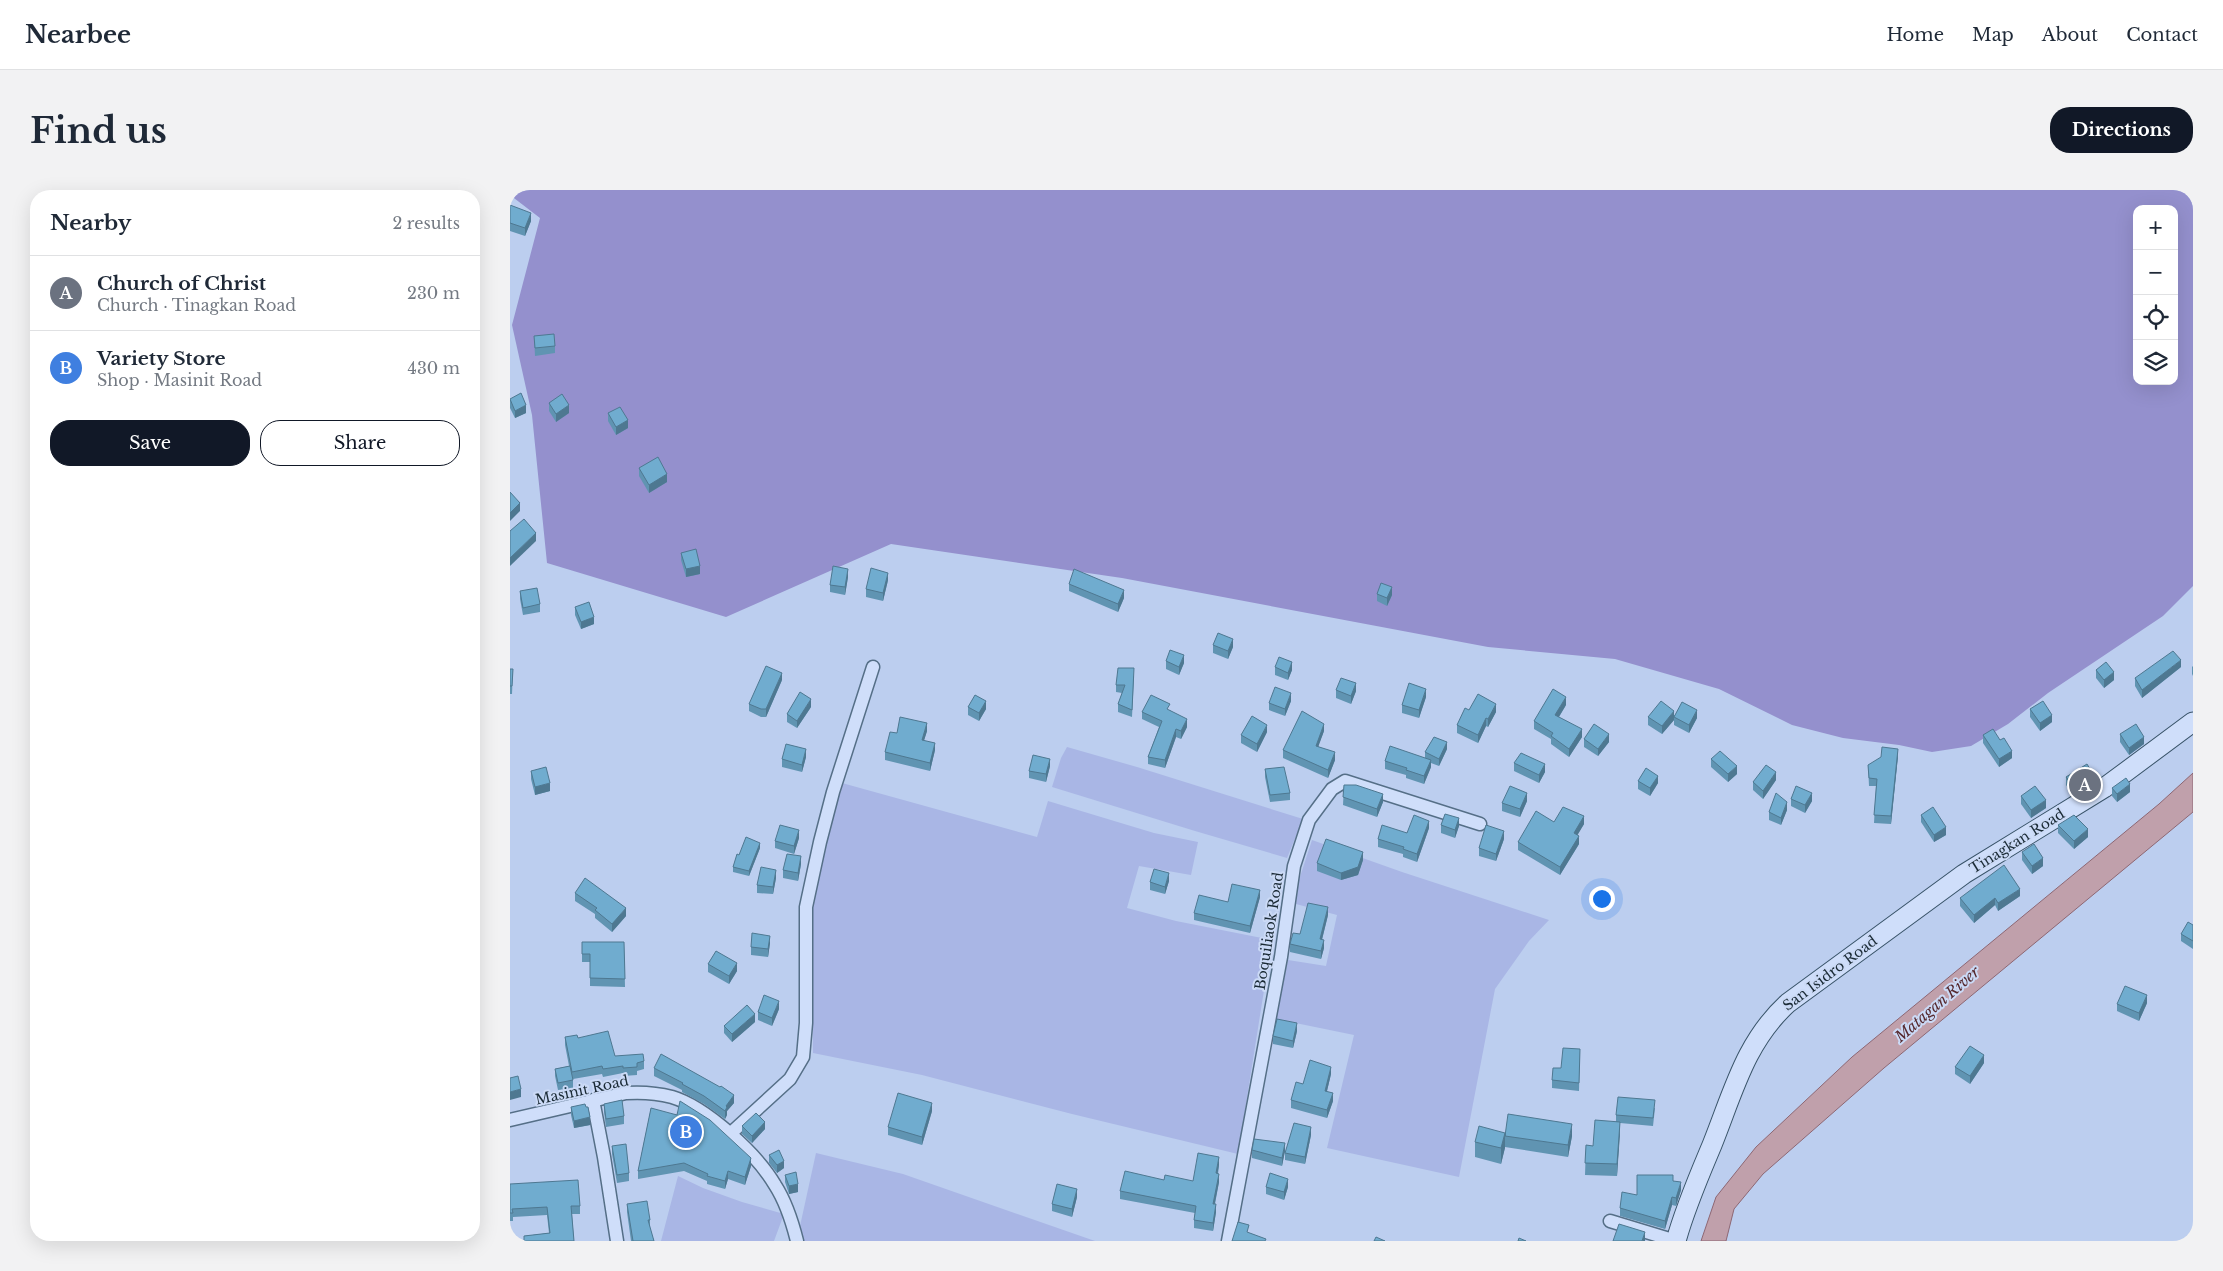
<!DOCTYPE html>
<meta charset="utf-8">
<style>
:root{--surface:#fff;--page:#f2f2f3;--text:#1f2937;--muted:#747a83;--line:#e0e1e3;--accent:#111827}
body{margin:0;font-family:"Libre Baskerville",serif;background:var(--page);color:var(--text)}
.controls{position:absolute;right:15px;top:15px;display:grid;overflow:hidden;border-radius:10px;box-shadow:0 5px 20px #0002}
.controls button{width:45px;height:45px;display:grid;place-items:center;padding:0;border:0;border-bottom:1px solid var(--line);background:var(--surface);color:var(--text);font:25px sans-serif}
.you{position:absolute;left:1091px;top:708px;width:18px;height:18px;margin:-12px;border:4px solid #fff;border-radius:50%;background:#1a73e8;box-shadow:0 0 0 8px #1a73e833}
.badge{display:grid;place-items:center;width:32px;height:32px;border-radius:50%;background:var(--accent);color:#fff;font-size:16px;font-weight:700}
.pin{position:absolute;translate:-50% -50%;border:2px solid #fff;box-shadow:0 1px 5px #0006}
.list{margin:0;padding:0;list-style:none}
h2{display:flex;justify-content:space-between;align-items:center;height:65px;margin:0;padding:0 20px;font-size:21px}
h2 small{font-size:16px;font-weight:400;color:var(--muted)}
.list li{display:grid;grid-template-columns:32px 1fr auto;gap:15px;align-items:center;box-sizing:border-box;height:75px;padding:0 20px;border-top:1px solid var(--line)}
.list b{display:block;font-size:19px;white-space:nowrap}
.list p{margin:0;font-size:16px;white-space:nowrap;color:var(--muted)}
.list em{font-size:16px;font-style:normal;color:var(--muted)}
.actions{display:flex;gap:10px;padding:15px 20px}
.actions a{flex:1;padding:11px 0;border:1px solid var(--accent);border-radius:20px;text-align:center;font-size:18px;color:var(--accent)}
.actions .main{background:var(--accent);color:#fff}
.icon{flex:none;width:28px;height:28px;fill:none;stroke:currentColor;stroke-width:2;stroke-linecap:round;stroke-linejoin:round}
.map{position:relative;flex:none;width:1683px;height:1051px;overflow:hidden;border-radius:20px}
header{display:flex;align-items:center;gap:30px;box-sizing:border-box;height:70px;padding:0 25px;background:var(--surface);border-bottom:1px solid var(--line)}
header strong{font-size:24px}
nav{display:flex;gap:28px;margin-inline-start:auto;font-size:18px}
.intro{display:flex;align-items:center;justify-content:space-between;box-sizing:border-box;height:120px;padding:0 30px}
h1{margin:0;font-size:35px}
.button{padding:12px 22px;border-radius:20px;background:var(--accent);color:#fff;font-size:18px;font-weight:700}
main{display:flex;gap:30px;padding:0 30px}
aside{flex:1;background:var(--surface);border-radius:20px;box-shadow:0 5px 20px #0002}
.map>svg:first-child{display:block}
.farmland{fill:#a9b6e5}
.green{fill:#9490cd;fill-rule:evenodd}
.water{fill:#c0a0ab;stroke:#8d6773}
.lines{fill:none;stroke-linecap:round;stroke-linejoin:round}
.street-casing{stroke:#556f87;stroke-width:15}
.secondary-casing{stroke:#385368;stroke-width:21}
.street{stroke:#cfdefa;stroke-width:12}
.secondary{stroke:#cfdefa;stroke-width:19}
.wall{fill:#6094b2}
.shaded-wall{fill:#4e7891}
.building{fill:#70accf;stroke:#4e7891}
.labels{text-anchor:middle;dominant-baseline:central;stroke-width:4;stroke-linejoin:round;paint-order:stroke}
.street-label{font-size:14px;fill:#1a2a35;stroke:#cbdaf6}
.water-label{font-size:15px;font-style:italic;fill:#56292e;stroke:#cbdaf6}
</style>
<header>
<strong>Nearbee</strong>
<nav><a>Home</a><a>Map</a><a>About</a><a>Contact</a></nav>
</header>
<div class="intro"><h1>Find us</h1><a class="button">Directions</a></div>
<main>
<aside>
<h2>Nearby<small>2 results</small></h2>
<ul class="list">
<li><span class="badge" style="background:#6b7280">A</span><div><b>Church of Christ</b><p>Church · Tinagkan Road</p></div><em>230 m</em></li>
<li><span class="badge" style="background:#3f7fe0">B</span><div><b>Variety Store</b><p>Shop · Masinit Road</p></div><em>430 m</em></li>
</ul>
<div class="actions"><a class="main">Save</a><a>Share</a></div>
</aside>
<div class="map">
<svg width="1683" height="1051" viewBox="0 0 1683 1051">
<rect width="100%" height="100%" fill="#bcceef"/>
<g class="farmland">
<polygon points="557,557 627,577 793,629 777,668 685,641 542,597 551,568"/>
<polygon points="332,593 527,647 538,611 644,643 688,652 681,685 629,676 617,718 666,731 762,750 728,964 562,924 412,885 303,863 302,723 307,684"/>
<polygon points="802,650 892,682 1039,730 1019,751 985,799 949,987 817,958 844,845 766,829 778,770 816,776 827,725 786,714 789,690"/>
<polygon points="306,963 393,984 585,1051 294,1051 290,1036"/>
<polygon points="168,986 193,998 232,1012 274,1024 264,1051 151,1051"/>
</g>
<path class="green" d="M0,0H1683V396L1653,426L1538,503L1498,534L1461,556L1422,562L1389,555L1333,548L1282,535L1209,499L1105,469L978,457L612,388L381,354L216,427L37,373L22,225L2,135L30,28L0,5ZM1627,19H1664V191H1627Z"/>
<polygon class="water" points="1683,583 1683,622 1374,878 1253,984 1224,1019 1216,1051 1191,1051 1206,1007 1246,957 1342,867 1649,614"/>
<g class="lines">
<g class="street-casing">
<g id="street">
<polyline points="83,910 94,967 107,1051"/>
<path d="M0,930L116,903C131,902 147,903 162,907C196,917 247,964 265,995C276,1012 282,1031 287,1051"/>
<polyline points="220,944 280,889 293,867 296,833 296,717 310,652 323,602 363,477"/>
<polyline points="1100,1031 1166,1051"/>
<polyline points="718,1051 771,767 784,676 799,630 822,599 835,591 970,634"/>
</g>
</g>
<g class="secondary-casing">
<path id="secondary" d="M1166,1051C1175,1018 1189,986 1202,955C1223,903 1235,852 1278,813L1454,684L1594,598L1683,532"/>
</g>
<use href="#street" class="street"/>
<use href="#secondary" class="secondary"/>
</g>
<g class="wall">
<polygon points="0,15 21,31 15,46 0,41"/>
<polygon points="24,146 45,156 45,163 25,166"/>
<polygon points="0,209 16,223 5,228 0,218"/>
<polygon points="39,213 59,223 46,232 39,221"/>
<polygon points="98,223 118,238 106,245 98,231"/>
<polygon points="129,278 157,292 139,303 129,286"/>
<polygon points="171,363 190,384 176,387 171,370"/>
<polygon points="338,387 335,405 320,402 320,395"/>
<polygon points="378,390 373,411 356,407 356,399"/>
<polygon points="559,394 614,408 608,422 559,401"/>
<polygon points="10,401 30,414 30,422 13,425 10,409"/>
<polygon points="867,404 882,405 877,416 867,411"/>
<polygon points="65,417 84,434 71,439 65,425"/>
<polygon points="703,455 723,457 718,469 703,463"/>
<polygon points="656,471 674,473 669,485 656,479"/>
<polygon points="1683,476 1683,486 1682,484 1682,477"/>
<polygon points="765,477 782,480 778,490 765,485"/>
<polygon points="1671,477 1632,508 1625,496 1625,488"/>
<polygon points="0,479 3,479 2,504 0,504"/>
<polygon points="1586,480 1604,490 1594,498 1586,488"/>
<polygon points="624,486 622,527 608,522 608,514 612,503 606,502 606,495"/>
<polygon points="272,490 256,527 251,527 239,521 239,514"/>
<polygon points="826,500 846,501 841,514 826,508"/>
<polygon points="916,507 909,528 892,523 892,515"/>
<polygon points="781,511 775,526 759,520 759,513"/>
<polygon points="1056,515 1049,527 1072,547 1059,567 1041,554 1041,549 1024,539 1024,531"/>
<polygon points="301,517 287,538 277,532 277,524"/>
<polygon points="458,517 476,519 469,531 458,525"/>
<polygon points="1520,519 1542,532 1530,541 1520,527"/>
<polygon points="660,520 677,537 671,549 666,547 655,578 638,574 638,567 649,537 632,529 632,522"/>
<polygon points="959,520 986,522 978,537 976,536 968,553 947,543 947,535"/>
<polygon points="1164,525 1187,528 1179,543 1164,535 1164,530 1152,544 1138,535 1138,527"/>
<polygon points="417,541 414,550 425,560 420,581 375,570 375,562 387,543"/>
<polygon points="814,541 808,556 825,570 818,588 773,568 773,560"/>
<polygon points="757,542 747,562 731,553 731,545"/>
<polygon points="1610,544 1634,554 1619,565 1610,552"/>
<polygon points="1473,545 1502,568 1489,577 1473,553"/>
<polygon points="1074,549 1099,552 1088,566 1074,557"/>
<polygon points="937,559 929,576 921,573 921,577 914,594 896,588 896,585 875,579 875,571 915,568 915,562"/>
<polygon points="1388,566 1381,634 1364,633 1366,596 1359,596 1358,575"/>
<polygon points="296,567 292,582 272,577 272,569"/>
<polygon points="1201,569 1227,584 1218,592 1201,577"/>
<polygon points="1004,573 1035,582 1029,593 1004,581"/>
<polygon points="540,576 536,592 519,588 519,581"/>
<polygon points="755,579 780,603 780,610 760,612 755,587"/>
<polygon points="21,581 40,601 25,605 21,589"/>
<polygon points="1556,587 1583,592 1563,604 1556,595"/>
<polygon points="1266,590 1253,609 1243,600 1243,592"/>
<polygon points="1128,591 1148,593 1140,606 1128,599"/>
<polygon points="834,595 873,612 867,627 833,615"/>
<polygon points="1602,598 1620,602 1607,612 1602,606"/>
<polygon points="1511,606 1536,618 1521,628 1511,614"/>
<polygon points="1281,609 1302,611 1295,623 1281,616"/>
<polygon points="1017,611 1010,627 992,621 992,613"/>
<polygon points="1277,620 1271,635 1259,630 1259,622"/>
<polygon points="1411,625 1436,645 1424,652 1411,632"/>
<polygon points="1044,632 1074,634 1067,645 1069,654 1050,685 1008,660 1008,652"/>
<polygon points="931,635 949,636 945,648 931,643"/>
<polygon points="1548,635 1578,647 1564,659 1548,643"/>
<polygon points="919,638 907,672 893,667 893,664 868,657 868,649"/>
<polygon points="289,648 284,664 265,658 265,651"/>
<polygon points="994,649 986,671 969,666 969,658"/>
<polygon points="250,658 239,686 223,682 223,677 229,665"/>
<polygon points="1512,662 1533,676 1522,684 1512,670"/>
<polygon points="853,670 848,685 831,690 807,681 807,673"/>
<polygon points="291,674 288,691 273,688 273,680"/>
<polygon points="266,688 263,704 247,703 247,695"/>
<polygon points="659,691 655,704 640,700 640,692"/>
<polygon points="65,703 116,726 102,742 85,728 85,724 65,711"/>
<polygon points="1510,706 1488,721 1485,715 1464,733 1450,716 1450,708"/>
<polygon points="750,707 740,743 684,730 684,723"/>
<polygon points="818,725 812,750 814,758 811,769 780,762 780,754 790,744"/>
<polygon points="1683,735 1683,759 1671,751 1671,744"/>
<polygon points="72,752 114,752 115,797 80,796 80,772 72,772"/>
<polygon points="260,753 258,767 241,765 241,757"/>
<polygon points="198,774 227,781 219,794 198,782"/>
<polygon points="1637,813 1629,831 1607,821 1607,814"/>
<polygon points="269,819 262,836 248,830 248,822"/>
<polygon points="245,832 222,852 214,843 214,836"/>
<polygon points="787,841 783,858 763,854 763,846"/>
<polygon points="55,847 68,848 105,866 134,871 134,879 127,881 127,885 113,886 113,883 93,887 92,884 63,889 63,898 48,900 45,886 45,879 59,876 55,855"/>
<polygon points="1070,859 1069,901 1042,898 1042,890"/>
<polygon points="1474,873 1460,894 1445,884 1445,877"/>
<polygon points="144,878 224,913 217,921 217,925 215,929 194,914 172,902 172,900 144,886"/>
<polygon points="821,884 817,901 823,911 817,928 781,918 781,910 793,894"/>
<polygon points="94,914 114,926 114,934 96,937 94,922"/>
<polygon points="61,917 80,935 64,938 61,925"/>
<polygon points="141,918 241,976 235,995 218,989 215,999 197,994 197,991 174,981 128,989 128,981"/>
<polygon points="1145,918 1143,936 1110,933 1107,986 1075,985 1076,955 1083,956 1106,932 1106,925"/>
<polygon points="422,921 412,955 378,945 378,937"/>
<polygon points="232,936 255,939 242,953 232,944"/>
<polygon points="995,943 1062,946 1058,967 995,957 991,974 965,967 965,952"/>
<polygon points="801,945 795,974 775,970 775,963"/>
<polygon points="102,956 119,983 119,991 107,993 102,964"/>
<polygon points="742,960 775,961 772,976 742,968"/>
<polygon points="259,965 274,978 267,983 259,973"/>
<polygon points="709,975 708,984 709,992 705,1014 706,1022 703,1041 684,1038 684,1030 685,1023 610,1009 610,1001 654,990 683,991"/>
<polygon points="275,985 288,1002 279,1004 275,992"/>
<polygon points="1163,991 1171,1000 1166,1016 1162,1015 1155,1039 1110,1026 1110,1018"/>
<polygon points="0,994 70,1016 70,1024 62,1024 64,1051 14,1051 14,1046 39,1043 37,1025 3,1027 3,1031 0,1031"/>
<polygon points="756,997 778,997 774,1010 756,1004"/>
<polygon points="567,1007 562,1027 542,1021 542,1014"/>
<polygon points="117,1014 140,1030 140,1038 144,1051 121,1051 117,1022"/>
</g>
<g class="shaded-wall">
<polygon points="21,23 21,31 15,46 15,38"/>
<polygon points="16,215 16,223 5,228 5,221"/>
<polygon points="59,215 59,223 46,232 46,224"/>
<polygon points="118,230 118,238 106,245 106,237"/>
<polygon points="157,284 157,292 139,303 139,295"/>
<polygon points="10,313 10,321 0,331 0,323"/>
<polygon points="26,343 26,351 0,376 0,368"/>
<polygon points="190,376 190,384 176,387 176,379"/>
<polygon points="338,379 338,387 335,405 335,397"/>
<polygon points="378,383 378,390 373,411 373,403"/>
<polygon points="882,397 882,405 877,416 877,408"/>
<polygon points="614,400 614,408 608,422 608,414"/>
<polygon points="84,427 84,434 71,439 71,432"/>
<polygon points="723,449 723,457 718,469 718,461"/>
<polygon points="674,465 674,473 669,485 669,477"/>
<polygon points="1671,470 1671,477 1632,508 1632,500"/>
<polygon points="782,472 782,480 778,490 778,483"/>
<polygon points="1604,482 1604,490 1594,498 1594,490"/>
<polygon points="272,483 272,490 256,527 256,519"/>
<polygon points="846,493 846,501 841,514 841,506"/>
<polygon points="916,499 916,507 909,528 909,520"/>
<polygon points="781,503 781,511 775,526 775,519"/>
<polygon points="1056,507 1056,515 1045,533 1045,525"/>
<polygon points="301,509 301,517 287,538 287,531"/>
<polygon points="476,511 476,519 469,531 469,523"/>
<polygon points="986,514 986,522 978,537 978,529"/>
<polygon points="1187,520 1187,528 1179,543 1179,535"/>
<polygon points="1164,521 1164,530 1152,544 1152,536"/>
<polygon points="1542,525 1542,532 1530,541 1530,533"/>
<polygon points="976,528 976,536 968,553 968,545"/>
<polygon points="677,529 677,537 671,549 671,541"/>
<polygon points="417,533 417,541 412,557 412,550"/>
<polygon points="814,534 814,541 806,563 806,556"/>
<polygon points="757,535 757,542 747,562 747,554"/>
<polygon points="666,539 666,547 655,578 655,570"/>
<polygon points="1072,539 1072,547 1059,567 1059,559"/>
<polygon points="1099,544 1099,552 1088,566 1088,559"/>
<polygon points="1634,547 1634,554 1619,565 1619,558"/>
<polygon points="937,552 937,559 929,576 929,569"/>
<polygon points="425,553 425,560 420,581 420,573"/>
<polygon points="296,559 296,567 292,582 292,575"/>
<polygon points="1388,559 1388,566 1381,634 1381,626"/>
<polygon points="1502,561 1502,568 1489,577 1489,569"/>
<polygon points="825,562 825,570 818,588 818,580"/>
<polygon points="540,569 540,576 536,592 536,584"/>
<polygon points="921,570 921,577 914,594 914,586"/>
<polygon points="1035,574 1035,582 1029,593 1029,585"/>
<polygon points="1227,576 1227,584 1218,592 1218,584"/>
<polygon points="1266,582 1266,590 1253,609 1253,601"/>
<polygon points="1583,584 1583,592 1563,604 1563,596"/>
<polygon points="1148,586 1148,593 1140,606 1140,598"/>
<polygon points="40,593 40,601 25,605 25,597"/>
<polygon points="1620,594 1620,602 1607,612 1607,604"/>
<polygon points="1017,603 1017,611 1010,627 1010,619"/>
<polygon points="1302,603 1302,611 1295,623 1295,615"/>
<polygon points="873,604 873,612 867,627 867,619"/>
<polygon points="1536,610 1536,618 1521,628 1521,620"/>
<polygon points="1277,612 1277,620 1271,635 1271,628"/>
<polygon points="1074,626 1074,634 1064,651 1064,643"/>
<polygon points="949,628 949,636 945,648 945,640"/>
<polygon points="919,631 919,638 907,672 907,664"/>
<polygon points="1436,637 1436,645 1424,652 1424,645"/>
<polygon points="1578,639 1578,647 1564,659 1564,651"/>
<polygon points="289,640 289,648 284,664 284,656"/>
<polygon points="994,641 994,649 986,671 986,664"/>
<polygon points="1069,646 1069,654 1050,685 1050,677"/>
<polygon points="250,653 250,658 239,686 239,681"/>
<polygon points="853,662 853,670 848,685 831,690 831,683"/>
<polygon points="291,666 291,674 288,691 288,683"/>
<polygon points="1533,668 1533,676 1522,684 1522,676"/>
<polygon points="266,680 266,688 263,704 263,697"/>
<polygon points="659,683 659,691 655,704 655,697"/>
<polygon points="1510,699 1510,706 1488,721 1488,713"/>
<polygon points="750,700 750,707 740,743 740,736"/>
<polygon points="1485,708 1485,715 1464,733 1464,725"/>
<polygon points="818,717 818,725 810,757 810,749"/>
<polygon points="116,718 116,726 102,742 102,734"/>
<polygon points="260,746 260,753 258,767 258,759"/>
<polygon points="814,750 814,758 811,769 811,761"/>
<polygon points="227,773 227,781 219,794 219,786"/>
<polygon points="1637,805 1637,813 1629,831 1629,823"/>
<polygon points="269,811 269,819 262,836 262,828"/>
<polygon points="245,824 245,832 222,852 222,844"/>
<polygon points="787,833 787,841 783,858 783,851"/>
<polygon points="1474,865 1474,873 1460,894 1460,886"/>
<polygon points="821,877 821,884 815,909 815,901"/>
<polygon points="11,899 11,907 0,910 0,902"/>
<polygon points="823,903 823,911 817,928 817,920"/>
<polygon points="224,905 224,913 217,921 217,925 215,929 215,921 216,916"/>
<polygon points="422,913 422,921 412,955 412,947"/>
<polygon points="80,927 80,935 64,938 64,931"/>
<polygon points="255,932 255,939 242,953 242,946"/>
<polygon points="1110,932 1110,944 1107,986 1107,974"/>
<polygon points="1062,934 1062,946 1058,967 1058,955"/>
<polygon points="801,937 801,945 795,974 795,967"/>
<polygon points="995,943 995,958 991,974 991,958"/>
<polygon points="775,953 775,961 772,976 772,968"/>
<polygon points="709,967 709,975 706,991 706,983"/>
<polygon points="241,968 241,976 235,995 235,987"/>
<polygon points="274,971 274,978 267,983 267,975"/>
<polygon points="218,981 218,989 215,999 215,991"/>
<polygon points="709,984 709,992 703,1022 703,1014"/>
<polygon points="778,989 778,997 774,1010 774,1002"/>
<polygon points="1171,992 1171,1000 1166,1016 1166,1008"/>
<polygon points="288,994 288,1002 279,1004 279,996"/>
<polygon points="567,999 567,1007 562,1027 562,1019"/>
<polygon points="1162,1007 1162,1015 1155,1039 1155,1031"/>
<polygon points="706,1014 706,1022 703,1041 703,1033"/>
<polygon points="1135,1042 1135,1051 1132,1051"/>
</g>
<g class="building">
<polygon points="0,15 21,23 15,38 0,33"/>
<polygon points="44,144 45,156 25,158 24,146"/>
<polygon points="11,203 16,215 5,221 0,209"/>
<polygon points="52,204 59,215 46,224 39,213"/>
<polygon points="110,217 118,230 106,237 98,223"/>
<polygon points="148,267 157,284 139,295 129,278"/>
<polygon points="0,302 10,313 0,323"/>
<polygon points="14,329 26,343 0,368 0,341"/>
<polygon points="186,359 190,376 176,379 171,363"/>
<polygon points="323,376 338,379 335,397 320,395"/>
<polygon points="361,378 378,383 373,403 356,399"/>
<polygon points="564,379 614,400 608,414 559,394"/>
<polygon points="871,393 882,397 877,408 867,404"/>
<polygon points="27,398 30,414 13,418 10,401"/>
<polygon points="79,412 84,427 71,432 65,417"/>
<polygon points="708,443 723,449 718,461 703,455"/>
<polygon points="660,460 674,465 669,477 656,471"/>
<polygon points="1663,461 1671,470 1632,500 1625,488"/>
<polygon points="769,467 782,472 778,483 765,477"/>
<polygon points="1596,472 1604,482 1594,490 1586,480"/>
<polygon points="256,476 272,483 256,519 251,519 239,514"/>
<polygon points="608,478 624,478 622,520 608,514 615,495 606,495"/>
<polygon points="0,479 3,479 2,496 0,496"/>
<polygon points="831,488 846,493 841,506 826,500"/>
<polygon points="899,493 916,499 909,520 892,515"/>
<polygon points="765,497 781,503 775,519 759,513"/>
<polygon points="1043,499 1056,507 1045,525 1072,539 1059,559 1041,546 1043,543 1024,531"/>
<polygon points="290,502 301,509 287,531 277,524"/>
<polygon points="968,504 986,514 978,529 976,528 968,545 947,535 955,518 959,520"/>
<polygon points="465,505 476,511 469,523 458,517"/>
<polygon points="641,505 660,514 657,519 677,529 671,541 666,539 655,570 638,567 652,531 632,522"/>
<polygon points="1151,511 1164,521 1152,536 1138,527"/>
<polygon points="1533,511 1542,525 1530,533 1520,519"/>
<polygon points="1172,512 1187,520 1179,535 1164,527"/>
<polygon points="792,521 814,534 806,556 825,562 818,580 773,560"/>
<polygon points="742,526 757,535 747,554 731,545"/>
<polygon points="390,527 417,533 412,550 425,553 420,573 375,562 380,542 387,543"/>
<polygon points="1084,534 1099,544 1088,559 1074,549"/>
<polygon points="1626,534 1634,547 1619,558 1610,544"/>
<polygon points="1483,539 1490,550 1494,548 1502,561 1489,569 1473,545"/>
<polygon points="924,547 937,552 929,569 915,562"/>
<polygon points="276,554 296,559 292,575 272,569"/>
<polygon points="880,556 921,570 914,586 896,580 897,578 875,571"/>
<polygon points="1372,557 1388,559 1381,626 1364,625 1367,589 1359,588 1358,575 1371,567"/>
<polygon points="1210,561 1227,576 1218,584 1201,569"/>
<polygon points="1011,563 1035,574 1029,585 1004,573"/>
<polygon points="523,565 540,569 536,584 519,581"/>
<polygon points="1577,574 1583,584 1563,596 1556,587"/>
<polygon points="1256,575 1266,582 1253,601 1243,592"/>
<polygon points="36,577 40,593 25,597 21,581"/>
<polygon points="774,577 780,603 760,605 755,579"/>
<polygon points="1136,578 1148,586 1140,598 1128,591"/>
<polygon points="1616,588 1620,594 1607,604 1602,598"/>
<polygon points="834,595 846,595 873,604 867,619 833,607"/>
<polygon points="1000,596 1017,603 1010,619 992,613"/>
<polygon points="1286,596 1302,603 1295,615 1281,609"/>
<polygon points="1525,596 1536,610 1521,620 1511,606"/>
<polygon points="1266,603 1277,612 1271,628 1259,622"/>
<polygon points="1053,617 1074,626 1064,643 1069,646 1050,677 1008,652 1026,621 1044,632"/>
<polygon points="1423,617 1436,637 1424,645 1411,625"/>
<polygon points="935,624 949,628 945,640 931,635"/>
<polygon points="904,625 919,631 907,664 893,659 894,657 868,649 872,635 897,643"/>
<polygon points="1564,625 1578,639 1564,651 1548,635"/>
<polygon points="270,635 289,640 284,656 265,651"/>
<polygon points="976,635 994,641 986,664 969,658"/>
<polygon points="236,647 250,653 239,681 223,677 227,664 229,665"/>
<polygon points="816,649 853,662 848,677 831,683 807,673"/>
<polygon points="1524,654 1533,668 1522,676 1512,662"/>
<polygon points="277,664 291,666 288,683 273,680"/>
<polygon points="1494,675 1510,699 1488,713 1485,708 1464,725 1450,708"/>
<polygon points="251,677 266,680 263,697 247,695"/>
<polygon points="644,679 659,683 655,697 640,692"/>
<polygon points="75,688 116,718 102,734 85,720 87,718 65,703"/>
<polygon points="722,694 750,700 740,736 684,723 689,705 718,712"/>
<polygon points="798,713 818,717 810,749 814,750 811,761 780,754 783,743 790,744"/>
<polygon points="1678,732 1683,735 1683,751 1671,744"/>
<polygon points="242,743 260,746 258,759 241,757"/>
<polygon points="72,752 114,752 115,789 80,788 80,764 72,764"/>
<polygon points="206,761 227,773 219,786 198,774"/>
<polygon points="1615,796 1637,805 1629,823 1607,814"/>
<polygon points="254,805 269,811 262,828 248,822"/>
<polygon points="237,815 245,824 222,844 214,836"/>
<polygon points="767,829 787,833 783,851 763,846"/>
<polygon points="98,841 105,866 133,864 134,871 127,873 127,877 113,878 113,876 93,879 92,876 62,882 55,847 67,845 68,848"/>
<polygon points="1460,856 1474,865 1460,886 1445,877"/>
<polygon points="1053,858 1070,859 1069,893 1042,890 1043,878 1051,878"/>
<polygon points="151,864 210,897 211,896 224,905 216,916 217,917 215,921 194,906 172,894 173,893 144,878"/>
<polygon points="800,870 821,877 815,901 823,903 817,920 781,910 786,892 793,894"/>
<polygon points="60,876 63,890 48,893 45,879"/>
<polygon points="8,886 11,899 0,902 0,888"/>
<polygon points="388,903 422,913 412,947 378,937"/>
<polygon points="1108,907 1145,910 1143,928 1106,925"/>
<polygon points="112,910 114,926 96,929 94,914"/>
<polygon points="170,911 200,930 241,968 235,987 218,981 215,991 197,986 198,984 174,973 128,981 141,918 167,925"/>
<polygon points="75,914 76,917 78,917 80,927 64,931 61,917"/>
<polygon points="246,923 255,932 242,946 232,936"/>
<polygon points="998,924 1062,934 1058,955 995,946 995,943 995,946"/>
<polygon points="1085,930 1110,932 1107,974 1075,973 1076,955 1083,956"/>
<polygon points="784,933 801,937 795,967 775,963"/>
<polygon points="969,936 995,943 991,958 965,952"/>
<polygon points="744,949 775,953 772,968 742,960"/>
<polygon points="116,954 119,983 107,985 102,956"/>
<polygon points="269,960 274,971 267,975 259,965"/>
<polygon points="688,963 709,967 706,983 709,984 703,1014 706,1014 703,1033 684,1030 686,1016 610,1001 615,981 654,990 655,985 683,991"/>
<polygon points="286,982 288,994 279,996 275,985"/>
<polygon points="760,983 778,989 774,1002 756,997"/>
<polygon points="1127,985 1163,985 1163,991 1171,992 1166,1008 1162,1007 1155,1031 1110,1018 1112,1002 1127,1005"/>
<polygon points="68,990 70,1016 61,1016 64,1051 14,1051 14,1046 40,1043 37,1017 2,1019 3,1023 0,1023 0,994"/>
<polygon points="547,994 567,999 562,1019 542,1014"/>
<polygon points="137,1011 140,1030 138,1030 144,1051 123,1051 117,1014"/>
<polygon points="728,1032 739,1035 737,1042 756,1049 755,1051 722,1051"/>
<polygon points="1109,1034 1135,1042 1132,1051 1103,1051"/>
<polygon points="866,1047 875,1051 864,1051"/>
<polygon points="1009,1048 1016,1051 1008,1051"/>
</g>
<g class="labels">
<g class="street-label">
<text transform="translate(1507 651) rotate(-32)">Tinagkan Road</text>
<text transform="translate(759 741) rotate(-81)">Boquiliaok Road</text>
<text transform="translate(1320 783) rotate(-37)">San Isidro Road</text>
<text transform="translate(72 900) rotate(-12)">Masinit Road</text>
</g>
<g class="water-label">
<text transform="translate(1427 814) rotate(-41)">Matagan River</text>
</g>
</g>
</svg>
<div class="controls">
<button>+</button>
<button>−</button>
<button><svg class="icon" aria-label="locate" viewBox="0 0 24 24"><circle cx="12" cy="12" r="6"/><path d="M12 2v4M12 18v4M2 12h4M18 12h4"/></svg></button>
<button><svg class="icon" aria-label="layers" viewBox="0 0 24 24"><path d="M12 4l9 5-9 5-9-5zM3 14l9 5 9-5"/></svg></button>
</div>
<div class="you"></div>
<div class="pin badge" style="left:1575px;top:595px;background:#6b7280">A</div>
<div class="pin badge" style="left:176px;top:942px;background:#3f7fe0">B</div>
</div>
</main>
